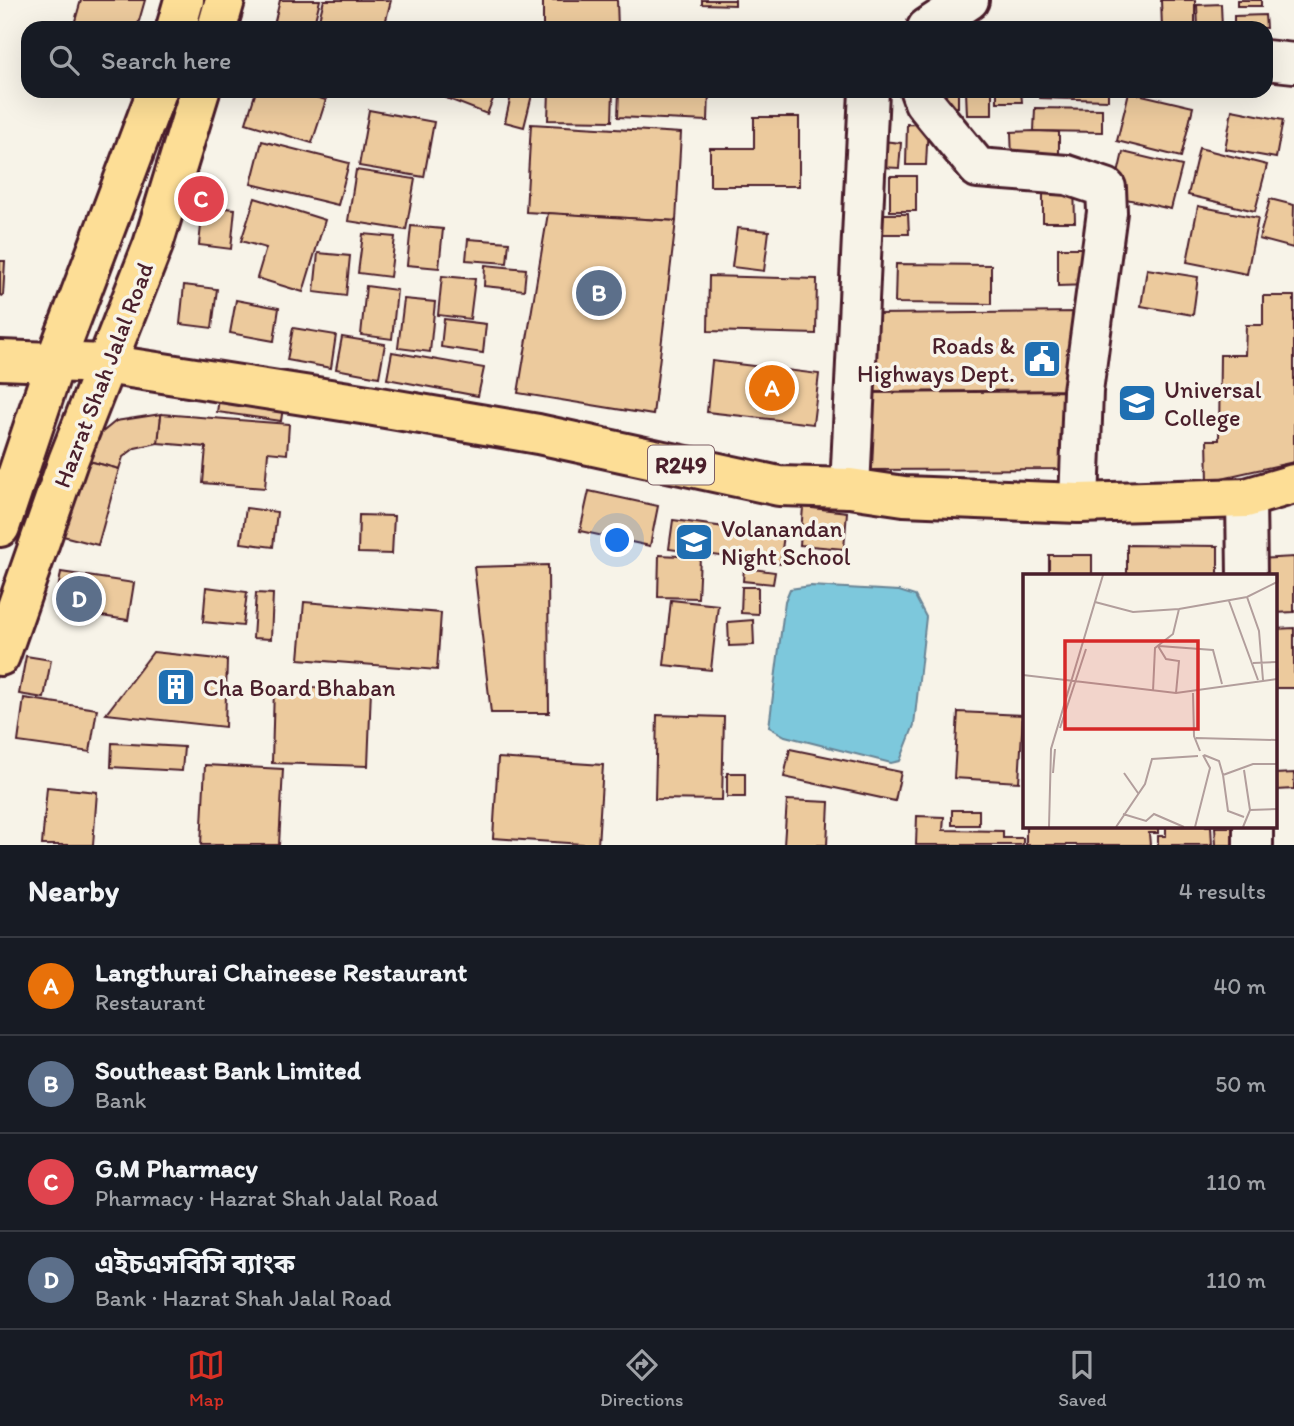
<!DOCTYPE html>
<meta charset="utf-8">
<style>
:root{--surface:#171b24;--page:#242831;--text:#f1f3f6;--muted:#9ea1a6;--line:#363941;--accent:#d93025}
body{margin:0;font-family:Itim,"Noto Sans Bengali",sans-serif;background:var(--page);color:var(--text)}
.you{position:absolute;left:618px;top:541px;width:24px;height:24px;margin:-18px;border:5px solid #fff;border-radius:50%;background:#1a73e8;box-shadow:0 0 0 10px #1a73e833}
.badge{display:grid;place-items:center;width:46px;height:46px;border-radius:50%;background:var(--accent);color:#fff;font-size:23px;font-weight:700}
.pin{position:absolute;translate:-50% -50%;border:4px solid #fff;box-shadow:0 2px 7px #0006}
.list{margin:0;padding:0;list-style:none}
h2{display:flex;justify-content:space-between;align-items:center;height:91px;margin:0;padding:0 28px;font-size:30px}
h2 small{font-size:23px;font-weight:400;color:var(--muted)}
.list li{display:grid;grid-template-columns:46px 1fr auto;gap:21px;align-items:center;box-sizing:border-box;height:98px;padding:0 28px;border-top:2px solid var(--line)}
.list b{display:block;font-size:26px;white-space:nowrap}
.list p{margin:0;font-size:23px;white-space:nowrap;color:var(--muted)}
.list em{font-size:23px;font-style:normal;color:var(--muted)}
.icon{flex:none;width:38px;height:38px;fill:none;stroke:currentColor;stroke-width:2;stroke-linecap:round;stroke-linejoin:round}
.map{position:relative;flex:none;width:1294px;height:845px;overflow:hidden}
.search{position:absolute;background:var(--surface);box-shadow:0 7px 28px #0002;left:21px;right:21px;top:21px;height:77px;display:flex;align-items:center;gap:18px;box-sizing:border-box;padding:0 24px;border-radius:21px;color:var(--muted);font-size:26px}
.sheet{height:483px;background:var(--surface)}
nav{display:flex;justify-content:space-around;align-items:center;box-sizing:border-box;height:98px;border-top:2px solid var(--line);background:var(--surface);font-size:19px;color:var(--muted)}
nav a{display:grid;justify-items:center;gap:4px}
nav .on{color:var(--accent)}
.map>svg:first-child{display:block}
.water{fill:#7dc8dc;stroke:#698495;stroke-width:2}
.building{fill:#ecca9d;stroke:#4a1f2b;stroke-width:2}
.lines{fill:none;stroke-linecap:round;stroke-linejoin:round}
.minor-casing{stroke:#4a1f2b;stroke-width:44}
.major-casing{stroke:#4a1f2b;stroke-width:44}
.minor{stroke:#f7f3e8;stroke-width:38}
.major{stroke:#fdde96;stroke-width:38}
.labels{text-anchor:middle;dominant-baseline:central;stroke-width:7;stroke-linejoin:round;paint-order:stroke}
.shield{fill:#f7f3e8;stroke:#7e5f64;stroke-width:2}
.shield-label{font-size:23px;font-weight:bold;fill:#4a1f2b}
.poi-label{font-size:24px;fill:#4a1f2b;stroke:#f7f3e8;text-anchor:start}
.street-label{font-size:24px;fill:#4a1f2b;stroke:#f7f3e8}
.inset-road{fill:none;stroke:#b29e9c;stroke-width:2}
.view{fill:#d62828;fill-opacity:0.15;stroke:#d62828;stroke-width:3.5}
.inset-edge{fill:none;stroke:#4a1f2b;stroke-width:3.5}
</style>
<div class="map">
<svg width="1294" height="845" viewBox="0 0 1294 845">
<rect width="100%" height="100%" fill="#f7f3e8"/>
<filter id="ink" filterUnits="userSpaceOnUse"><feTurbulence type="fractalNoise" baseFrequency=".0143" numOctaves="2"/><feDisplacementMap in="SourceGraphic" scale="14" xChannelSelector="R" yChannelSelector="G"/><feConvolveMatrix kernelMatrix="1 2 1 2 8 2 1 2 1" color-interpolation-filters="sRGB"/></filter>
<g filter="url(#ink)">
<polygon class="water" points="811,586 899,591 915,596 926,617 914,725 900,761 891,763 785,736 769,727 785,601 790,589"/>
<g class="building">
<polygon points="81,0 145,0 137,28 73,28"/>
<polygon points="280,0 320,0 313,28 274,25"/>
<polygon points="324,0 391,0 384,28 320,28 317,27"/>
<polygon points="543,0 617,0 618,28 543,28"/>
<polygon points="702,0 735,0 735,5 702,4"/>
<polygon points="1161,0 1195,0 1195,28 1162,28"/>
<rect x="1237" y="0" width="24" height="6"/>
<polygon points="1221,4 1222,28 1198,28 1197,5"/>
<polygon points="1265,15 1266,28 1234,28 1234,16"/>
<polygon points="256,91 296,91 326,100 312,143 246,123"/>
<polygon points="449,91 488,91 495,94 487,114 446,98"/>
<polygon points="512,91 533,91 524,127 505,122"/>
<polygon points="549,91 613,91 612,121 548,120"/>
<polygon points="619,91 709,91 708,121 618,117"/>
<polygon points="932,91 958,91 958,107 932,108"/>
<polygon points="966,91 992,91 992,115 967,115"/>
<polygon points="997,91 1021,91 1022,102 997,102"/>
<polygon points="1041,91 1108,91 1108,100 1040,98"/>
<polygon points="1129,92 1193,107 1181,157 1117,141"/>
<polygon points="1035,108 1102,109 1102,132 1034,131"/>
<polygon points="369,110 434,122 424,177 359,166"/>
<polygon points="1232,110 1283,120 1276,158 1225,149"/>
<polygon points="754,117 799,117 799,186 710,186 710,148 754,148"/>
<polygon points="531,124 681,133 676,221 526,212"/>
<polygon points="907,124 928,125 926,165 906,165"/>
<polygon points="1034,131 1059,132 1059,158 1012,159 1011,132"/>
<polygon points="262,141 349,163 338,205 251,184"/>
<polygon points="882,141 901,143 899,168 880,167"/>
<polygon points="1199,148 1267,165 1255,211 1188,195"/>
<polygon points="1123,152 1182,166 1171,209 1113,196"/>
<polygon points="356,170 415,179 406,230 348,221"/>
<rect x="890" y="176" width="26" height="35"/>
<polygon points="1043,184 1074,184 1075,222 1043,222"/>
<polygon points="255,198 325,220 303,292 257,278 266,248 241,241"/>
<polygon points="1270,199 1294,205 1293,248 1259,239"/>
<polygon points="203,206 235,209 231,249 199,245"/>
<polygon points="1198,206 1258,218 1247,274 1187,262"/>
<polygon points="548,213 676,221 653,415 518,393"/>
<polygon points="874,214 908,214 909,234 874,234"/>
<polygon points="411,226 443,229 439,268 407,265"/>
<polygon points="737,228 769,231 764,271 732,267"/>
<polygon points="363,234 395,237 390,277 358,273"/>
<polygon points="468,239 509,242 507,263 466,260"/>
<polygon points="1058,248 1089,248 1090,285 1058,286"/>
<polygon points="318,253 350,256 346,296 314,292"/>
<polygon points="0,261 5,261 3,296 0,295"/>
<polygon points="896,264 991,265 991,304 895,303"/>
<polygon points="485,265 526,269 524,290 484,286"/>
<polygon points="1147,269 1198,277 1193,315 1141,306"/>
<polygon points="442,276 475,279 470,319 438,315"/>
<polygon points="709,276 817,279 816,334 708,331"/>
<polygon points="184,285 217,289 212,328 180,324"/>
<polygon points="366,286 397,290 392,339 361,335"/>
<polygon points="1263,296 1294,296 1294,462 1208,481 1207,440 1219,440 1220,355 1245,355 1246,325 1263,325"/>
<polygon points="404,299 435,302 430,352 398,348"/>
<polygon points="236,300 279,308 274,341 230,333"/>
<polygon points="1076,312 1077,390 875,392 874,314"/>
<polygon points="444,319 486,324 483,353 441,347"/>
<polygon points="293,328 336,335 331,368 287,360"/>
<polygon points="342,337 385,344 379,377 336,369"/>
<polygon points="392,352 484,368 478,396 387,379"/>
<polygon points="712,361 819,374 813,424 707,412"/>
<polygon points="1069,391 1069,469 868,470 868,393"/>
<polygon points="219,399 283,408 281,421 217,412"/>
<polygon points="161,414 289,424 287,454 268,452 265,488 203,483 206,447 158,443"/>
<polygon points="161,414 158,443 135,448 123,457 119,469 85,460 89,443 116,421"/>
<polygon points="85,460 119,469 98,545 63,536"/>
<polygon points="589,491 658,506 650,546 580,531"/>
<polygon points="803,507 847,512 844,549 800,545"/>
<polygon points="246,508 277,512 273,547 241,543"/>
<polygon points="359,515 394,516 392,554 358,553"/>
<polygon points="673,520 784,535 780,564 669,549"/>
<polygon points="1127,545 1218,546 1218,576 1127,576"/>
<polygon points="659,555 700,557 698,598 658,597"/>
<rect x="1049" y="555" width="43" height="21"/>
<polygon points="1294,557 1294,612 1275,613 1275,576 1257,576 1256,559"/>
<polygon points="548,565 549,713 491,713 474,567"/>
<polygon points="744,568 775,572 773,584 743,581"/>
<polygon points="61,572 134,583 128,620 55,609"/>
<polygon points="206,587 247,592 243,626 203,622"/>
<polygon points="742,587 758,587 758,614 741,613"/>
<polygon points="256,593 273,594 271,639 253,638"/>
<polygon points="671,600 718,605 711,670 664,665"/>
<polygon points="304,602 441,613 437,670 299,659"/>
<polygon points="753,620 754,645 729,646 728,622"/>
<polygon points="1294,628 1294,688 1275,688 1275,629"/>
<polygon points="153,652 227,660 225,727 106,714"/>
<polygon points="26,656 51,660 44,698 19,694"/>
<polygon points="274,686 371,689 368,766 272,763"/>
<polygon points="24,698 97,709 90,752 18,742"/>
<polygon points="958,712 1023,715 1019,782 954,778"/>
<polygon points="657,715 724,717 722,800 655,799"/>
<polygon points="112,743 184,747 182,771 111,767"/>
<polygon points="790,749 901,772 895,801 784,777"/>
<polygon points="498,758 603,765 598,845 493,838"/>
<polygon points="205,765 283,769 279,845 201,845"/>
<rect x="727" y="773" width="18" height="24"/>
<polygon points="1294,773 1294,789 1277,790 1275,774"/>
<polygon points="47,787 97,792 93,845 42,845"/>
<polygon points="787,800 829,802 827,845 784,845"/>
<rect x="952" y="810" width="27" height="15"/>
<polygon points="917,816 944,817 943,830 1003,831 1003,838 1023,838 1023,845 916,845"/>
<polygon points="1026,826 1158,826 1158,833 1149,833 1150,845 1026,845"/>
<polygon points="1166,826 1211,826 1212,845 1158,845 1158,836 1166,836"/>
<polygon points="1215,827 1232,827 1232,845 1216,845"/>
</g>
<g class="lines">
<g class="minor-casing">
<g id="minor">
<polyline points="927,28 969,0"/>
<polyline points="1266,60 1294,63"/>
<polyline points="920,91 924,102 978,168 1067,175 1106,188 1107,212 1083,391 1079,503"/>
<polyline points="850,488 869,91"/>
<polyline points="1246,498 1247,576"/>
<polyline points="1253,826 1253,845"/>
</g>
</g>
<g class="major-casing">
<g id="major">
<polyline points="176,28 184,0"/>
<polyline points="217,28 225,0"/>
<polyline points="0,360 105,364 368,405 538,434 779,486 850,488 904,496 1079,503 1246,498 1294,484"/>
<polyline points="0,527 55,362 157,91"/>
<polyline points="0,656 68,461 153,245 200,91"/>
</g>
</g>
<use href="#minor" class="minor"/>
<use href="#major" class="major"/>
</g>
</g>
<defs>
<g id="civic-square" transform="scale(2.0125)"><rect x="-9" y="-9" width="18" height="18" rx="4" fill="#1f6fb2" stroke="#f7f3e8"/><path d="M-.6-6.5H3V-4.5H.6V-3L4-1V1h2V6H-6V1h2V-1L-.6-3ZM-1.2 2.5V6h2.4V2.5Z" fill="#fff"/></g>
<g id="university-square" transform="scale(2.0125)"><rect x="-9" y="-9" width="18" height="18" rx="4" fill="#1f6fb2" stroke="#f7f3e8"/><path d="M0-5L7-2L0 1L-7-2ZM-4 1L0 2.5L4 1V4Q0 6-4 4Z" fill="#fff"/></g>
<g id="school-square" transform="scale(2.0125)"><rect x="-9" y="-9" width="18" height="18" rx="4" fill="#1f6fb2" stroke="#f7f3e8"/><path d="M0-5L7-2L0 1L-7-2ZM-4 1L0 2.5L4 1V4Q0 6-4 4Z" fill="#fff"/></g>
<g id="building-square" transform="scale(2.0125)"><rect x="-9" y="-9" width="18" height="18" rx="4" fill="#1f6fb2" stroke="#f7f3e8"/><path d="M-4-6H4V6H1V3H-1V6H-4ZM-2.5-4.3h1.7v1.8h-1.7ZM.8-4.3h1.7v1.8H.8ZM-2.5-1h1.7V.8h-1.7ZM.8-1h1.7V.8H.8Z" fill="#fff"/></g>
</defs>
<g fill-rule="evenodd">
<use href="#civic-square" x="1042" y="359"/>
<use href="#university-square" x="1137" y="403"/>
<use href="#school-square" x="694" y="542"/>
<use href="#building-square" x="176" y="687"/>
</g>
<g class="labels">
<rect class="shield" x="648" y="445.5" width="66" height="39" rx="5"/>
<g class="shield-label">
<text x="681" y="465">R249</text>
</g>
<g class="poi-label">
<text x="1015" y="345" text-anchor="end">Roads &amp;<tspan x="1015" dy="28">Highways Dept.</tspan></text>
<text x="1164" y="389">Universal<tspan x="1164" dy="28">College</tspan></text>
<text x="721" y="528">Volanandan<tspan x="721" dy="28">Night School</tspan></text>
<text x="203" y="687">Cha Board Bhaban</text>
</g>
<g class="street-label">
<text transform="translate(103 375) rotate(-69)">Hazrat Shah Jalal Road</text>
</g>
</g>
<g transform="translate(1023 574)">
<rect width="254" height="254" fill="#f7f3e8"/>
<path class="inset-road" d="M224,23L236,57L240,106M206,27L235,106M72,28L110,38L156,35L224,23L254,8M135,72L143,85L156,87L153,119M136,72L190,76L199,110M230,89L254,88M0,101L153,119L254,105M130,117L132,74L150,60L156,35M170,119L171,162L177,177M37,154L63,75M173,164L254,166M181,181L196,187L200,201M221,196L227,236M30,199L32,175M101,199L115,219M100,240L123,247L131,240L161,253M221,243L205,237L200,201L230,190H254M26,253L28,175L80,1M93,253L122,210L129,185L175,182M172,253L187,194L180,181M220,253L227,236L254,235"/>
<path class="view" d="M42,67H175V155H42Z"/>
<rect width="254" height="254" class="inset-edge"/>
</g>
</svg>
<div class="you"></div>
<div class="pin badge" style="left:772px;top:388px;background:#e8710a">A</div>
<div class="pin badge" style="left:599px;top:293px;background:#5c6f8a">B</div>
<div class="pin badge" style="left:201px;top:199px;background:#e0444e">C</div>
<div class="pin badge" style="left:79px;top:599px;background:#5c6f8a">D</div>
<div class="search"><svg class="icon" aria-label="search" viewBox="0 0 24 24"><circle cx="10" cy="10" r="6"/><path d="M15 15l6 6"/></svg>Search here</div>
</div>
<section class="sheet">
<h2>Nearby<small>4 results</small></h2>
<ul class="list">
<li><span class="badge" style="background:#e8710a">A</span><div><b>Langthurai Chaineese Restaurant</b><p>Restaurant</p></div><em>40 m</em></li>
<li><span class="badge" style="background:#5c6f8a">B</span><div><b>Southeast Bank Limited</b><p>Bank</p></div><em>50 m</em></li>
<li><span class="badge" style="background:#e0444e">C</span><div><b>G.M Pharmacy</b><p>Pharmacy · Hazrat Shah Jalal Road</p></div><em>110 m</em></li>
<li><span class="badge" style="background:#5c6f8a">D</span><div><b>এইচএসবিসি ব্যাংক</b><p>Bank · Hazrat Shah Jalal Road</p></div><em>110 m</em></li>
</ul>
</section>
<nav>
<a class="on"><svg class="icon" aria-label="map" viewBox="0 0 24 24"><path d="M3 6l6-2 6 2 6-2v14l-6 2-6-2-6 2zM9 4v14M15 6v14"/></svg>Map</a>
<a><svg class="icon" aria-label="directions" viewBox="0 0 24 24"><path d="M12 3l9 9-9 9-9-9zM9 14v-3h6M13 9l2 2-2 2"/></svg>Directions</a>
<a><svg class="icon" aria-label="saved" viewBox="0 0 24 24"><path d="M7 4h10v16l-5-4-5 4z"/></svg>Saved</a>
</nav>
